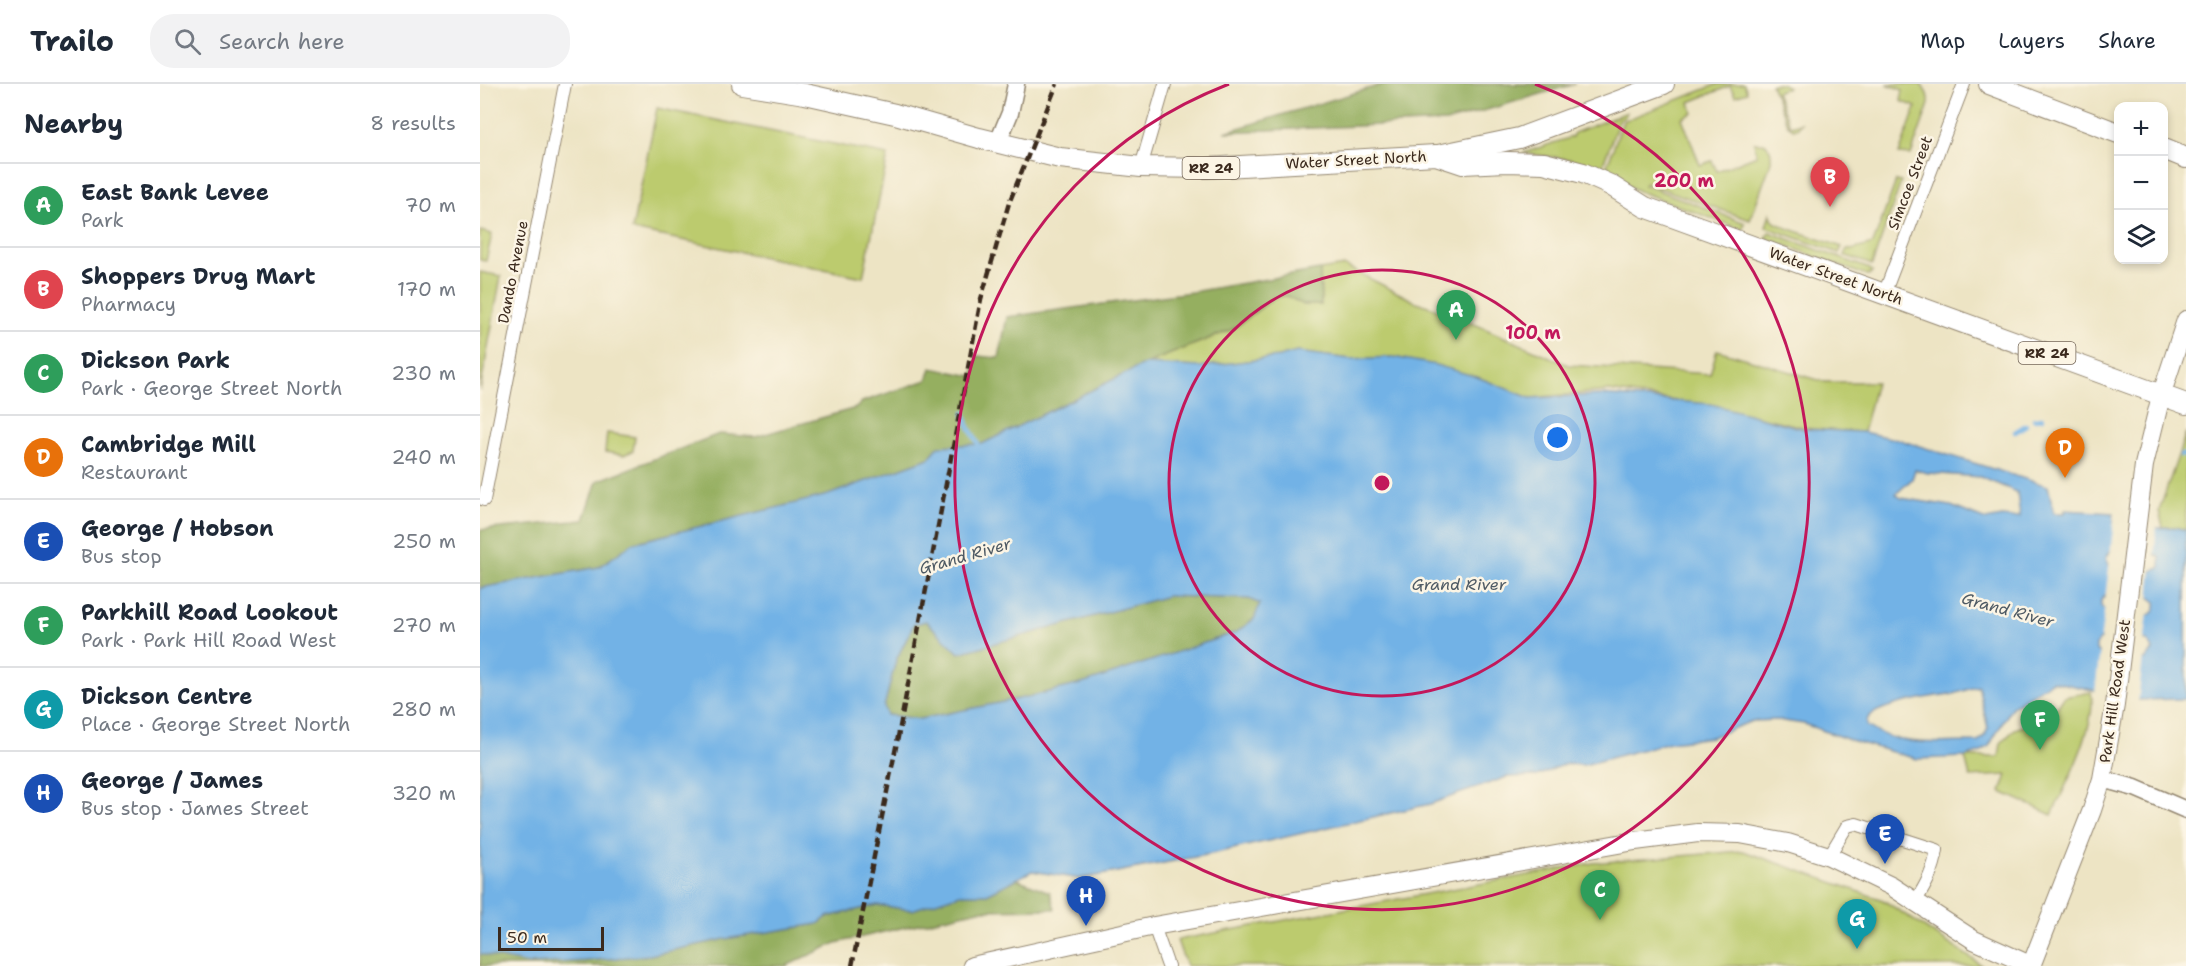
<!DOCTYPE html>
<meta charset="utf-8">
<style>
:root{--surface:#fff;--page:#f2f2f3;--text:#1f2937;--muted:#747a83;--line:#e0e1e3;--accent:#ea580c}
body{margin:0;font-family:"Shantell Sans",sans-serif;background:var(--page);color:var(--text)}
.controls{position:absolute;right:18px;top:18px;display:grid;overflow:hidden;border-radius:12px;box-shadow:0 3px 9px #0003}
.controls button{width:54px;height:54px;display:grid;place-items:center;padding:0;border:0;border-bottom:2px solid var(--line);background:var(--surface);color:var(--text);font:30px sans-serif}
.scale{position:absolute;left:18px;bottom:15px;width:106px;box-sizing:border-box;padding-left:6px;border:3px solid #3b2a1e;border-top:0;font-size:16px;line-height:21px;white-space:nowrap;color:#3b2a1e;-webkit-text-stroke:4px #fcf5e5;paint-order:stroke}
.you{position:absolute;left:1078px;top:354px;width:21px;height:21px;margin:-15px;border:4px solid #fff;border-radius:50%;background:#1a73e8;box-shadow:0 0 0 9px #1a73e833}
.badge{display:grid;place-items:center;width:39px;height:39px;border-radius:50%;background:var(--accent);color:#fff;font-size:20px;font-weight:700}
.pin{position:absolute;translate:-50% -50px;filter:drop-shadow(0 2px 3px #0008)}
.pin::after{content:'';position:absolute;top:32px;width:21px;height:18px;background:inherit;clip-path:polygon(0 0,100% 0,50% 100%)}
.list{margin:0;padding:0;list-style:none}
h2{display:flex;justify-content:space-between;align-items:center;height:78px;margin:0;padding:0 24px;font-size:26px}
h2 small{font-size:20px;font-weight:400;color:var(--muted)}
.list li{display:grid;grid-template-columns:39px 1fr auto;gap:18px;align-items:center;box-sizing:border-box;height:84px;padding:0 24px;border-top:2px solid var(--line)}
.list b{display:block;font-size:22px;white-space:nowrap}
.list p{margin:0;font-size:20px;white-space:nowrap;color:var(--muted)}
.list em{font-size:20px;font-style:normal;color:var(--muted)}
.icon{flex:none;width:33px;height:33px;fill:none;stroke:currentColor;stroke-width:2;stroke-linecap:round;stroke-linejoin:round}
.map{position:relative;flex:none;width:1706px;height:882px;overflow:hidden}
header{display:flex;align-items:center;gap:36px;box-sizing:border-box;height:84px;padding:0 30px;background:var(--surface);border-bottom:2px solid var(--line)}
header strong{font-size:28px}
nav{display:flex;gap:33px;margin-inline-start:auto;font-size:21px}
.search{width:420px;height:54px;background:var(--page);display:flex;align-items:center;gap:15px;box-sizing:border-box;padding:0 21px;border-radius:24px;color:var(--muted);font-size:22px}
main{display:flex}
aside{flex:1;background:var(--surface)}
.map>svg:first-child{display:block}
.green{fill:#bccb6e;stroke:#7c7a46;stroke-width:1.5}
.forest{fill:#95af61;stroke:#686c40;stroke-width:1.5}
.water{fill:#72b2e6;stroke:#566e82;stroke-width:1.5;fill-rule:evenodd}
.pier{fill:#ede4c4}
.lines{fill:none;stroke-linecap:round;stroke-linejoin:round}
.stream{stroke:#72b2e6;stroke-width:4.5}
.minor-casing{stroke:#948771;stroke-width:14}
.tertiary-casing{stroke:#948771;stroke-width:19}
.secondary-casing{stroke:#948771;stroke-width:20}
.primary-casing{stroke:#948771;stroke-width:22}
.minor{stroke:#fff;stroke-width:12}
.tertiary{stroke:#fff;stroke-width:16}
.secondary{stroke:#fff;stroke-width:18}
.primary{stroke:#fff;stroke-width:20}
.rail{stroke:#3b2a1e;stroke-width:4.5;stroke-dasharray:9 4.5;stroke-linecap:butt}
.ring{fill:none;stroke:#c2185b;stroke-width:3}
.labels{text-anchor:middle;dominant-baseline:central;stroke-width:5;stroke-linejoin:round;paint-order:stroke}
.shield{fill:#fcf5e5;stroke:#75675a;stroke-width:1.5}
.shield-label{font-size:14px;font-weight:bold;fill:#3b2a1e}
.street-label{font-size:15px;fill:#3b2a1e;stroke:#fcf5e5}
.water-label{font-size:16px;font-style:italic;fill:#4e5a64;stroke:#fcf5e5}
.centre{fill:#c2185b;stroke:#fcf5e5;stroke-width:3}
.ring-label{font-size:18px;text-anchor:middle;font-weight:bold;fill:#c2185b;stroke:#fcf5e5;stroke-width:5;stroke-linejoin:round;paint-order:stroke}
</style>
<header>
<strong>Trailo</strong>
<div class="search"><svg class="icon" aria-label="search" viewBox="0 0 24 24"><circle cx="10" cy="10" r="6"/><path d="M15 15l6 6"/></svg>Search here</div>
<nav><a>Map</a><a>Layers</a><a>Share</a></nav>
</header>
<main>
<aside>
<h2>Nearby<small>8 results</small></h2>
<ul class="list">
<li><span class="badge" style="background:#2e9e5b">A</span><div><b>East Bank Levee</b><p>Park</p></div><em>70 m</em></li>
<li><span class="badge" style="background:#e0444e">B</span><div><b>Shoppers Drug Mart</b><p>Pharmacy</p></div><em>170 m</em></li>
<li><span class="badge" style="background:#2e9e5b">C</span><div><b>Dickson Park</b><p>Park · George Street North</p></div><em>230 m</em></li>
<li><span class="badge" style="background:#e8710a">D</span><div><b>Cambridge Mill</b><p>Restaurant</p></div><em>240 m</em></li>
<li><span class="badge" style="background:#1a4fb4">E</span><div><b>George / Hobson</b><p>Bus stop</p></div><em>250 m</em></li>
<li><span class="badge" style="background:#2e9e5b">F</span><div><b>Parkhill Road Lookout</b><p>Park · Park Hill Road West</p></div><em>270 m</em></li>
<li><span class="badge" style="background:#0f9aa8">G</span><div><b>Dickson Centre</b><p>Place · George Street North</p></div><em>280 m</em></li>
<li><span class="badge" style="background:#1a4fb4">H</span><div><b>George / James</b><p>Bus stop · James Street</p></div><em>320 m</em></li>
</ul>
</aside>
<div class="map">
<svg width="1706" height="882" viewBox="0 0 1706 882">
<rect width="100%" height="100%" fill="#fcf5e5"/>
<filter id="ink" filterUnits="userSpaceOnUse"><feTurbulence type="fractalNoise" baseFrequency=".0167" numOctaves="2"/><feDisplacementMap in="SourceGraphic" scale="12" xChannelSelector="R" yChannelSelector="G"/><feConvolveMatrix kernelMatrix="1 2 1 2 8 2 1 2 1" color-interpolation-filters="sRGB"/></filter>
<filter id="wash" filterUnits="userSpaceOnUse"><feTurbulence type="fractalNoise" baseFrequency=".008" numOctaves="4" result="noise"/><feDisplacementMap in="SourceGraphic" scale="24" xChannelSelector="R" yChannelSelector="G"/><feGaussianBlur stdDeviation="1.35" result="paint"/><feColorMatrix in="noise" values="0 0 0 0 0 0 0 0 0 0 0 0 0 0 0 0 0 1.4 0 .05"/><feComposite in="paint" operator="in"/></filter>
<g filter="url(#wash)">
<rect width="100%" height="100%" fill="#ede4c4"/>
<g class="green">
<path d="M1238,0H1264L1267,8L1255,12L1250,2L1210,18L1213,29L1202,34L1220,81L1232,77L1237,87L1277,71L1274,59H1284C1292,64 1292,73 1290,81L1270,136L1166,99L1164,101L1265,139L1263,146L1161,108L1124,90L1143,37Z"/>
<polygon points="1291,0 1303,0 1307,3 1296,8 1310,42 1321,39 1318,44 1313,45 1307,40"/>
<polygon points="1407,0 1441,0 1449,13 1449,20 1431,71 1419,70 1436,23 1421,17 1423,6"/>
<polygon points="177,24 408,71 383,193 152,146"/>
<polygon points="1147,28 1145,33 1139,36 1120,89 1101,82 1094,76 1043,69 1092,53 1094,49"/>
<polygon points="1416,97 1421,98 1392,181 1364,171 1367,165 1372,166 1393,160"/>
<polygon points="1290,129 1294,138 1307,144 1362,163 1359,169 1286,143"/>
<polygon points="0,147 12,150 6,177 0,176"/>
<polygon points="1289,148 1390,185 1393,188 1388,191 1382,190 1286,154"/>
<polygon points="865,182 934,217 976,232 1088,281 1230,290 1237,266 1345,298 1396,298 1383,348 1332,345 1231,322 1129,307 1050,314 997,293 914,273 870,275 817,268 799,273 719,283 665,280 753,245 795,213 807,212 824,221 841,221 840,186"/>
<polygon points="0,188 21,192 0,307"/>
<polygon points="127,349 155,353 153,367 144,371 125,368"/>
<polygon points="1706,349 1706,446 1695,443 1683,443 1679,427"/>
<path d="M1611,608C1618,640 1586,700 1572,731L1521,708L1527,691L1490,693L1485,673H1519L1521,659L1535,645L1572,632L1584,613Z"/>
<polygon points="1263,767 1403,816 1503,882 706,882 697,856 1113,779"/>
</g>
<g class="forest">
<polygon points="904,0 1095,0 966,38 745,48"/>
<polygon points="840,186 841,221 824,221 807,212 795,213 753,245 665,280 502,360 459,362 449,374 348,411 153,459 119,483 0,504 0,446 104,436 117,397 239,350 275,353 376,324 382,318 447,296 451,284 493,292 497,272 519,274 527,233 712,208"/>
<polygon points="688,512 769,515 781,520 774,535 757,548 605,599 548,613 440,635 407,631 404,623 416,576 434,540 446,537 479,569"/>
<polygon points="537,795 570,808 575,825 499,826 356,859 306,882 0,882 0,870 49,880 105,877 170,871 245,855 338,840 347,833 397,821 432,826 480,810 507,810"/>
</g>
<path class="water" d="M817,268L870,275L913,273L956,281L997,293L1050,314L1122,311L1231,320L1324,345L1383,348L1420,356L1568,402L1574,429H1585V426L1634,429V439L1679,444L1694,443L1706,446V615L1658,616L1572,597L1532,623L1509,662L1501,668L1485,673L1437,675L1370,656L1324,640L1297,636L1272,637L1232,653L1190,658L1104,681L1085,680L1057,692L1027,693L950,720L731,770L600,795L552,787L507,810H480L432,826L397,821L347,833L338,840L245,855L170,871L105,877L49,880L0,870V504L119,483L153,459L348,411L449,374L459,362L502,360L665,280L719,283L799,273ZM1435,386L1448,389L1500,393L1537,408L1540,433L1532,434L1522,433L1506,436L1471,422L1421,414L1416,410L1432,395ZM1631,466L1674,470L1680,473V484L1672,487L1629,481L1626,474ZM1626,510L1669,513L1676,518C1680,542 1638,528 1624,525L1621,522V516ZM688,512L769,515L780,520L774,535L757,548L605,599L548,613L440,635L407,631L404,623L416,576L434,540L446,537L479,569ZM1621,554L1668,557L1673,566L1665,576L1619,569L1616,566V561ZM1498,602L1508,644L1505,651L1498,658C1462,658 1419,664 1387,642C1387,637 1386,636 1389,633C1399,621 1453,612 1470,610L1471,611Z"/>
<g class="pier">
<polygon points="1635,427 1637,429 1636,436 1677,441 1674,473 1630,471"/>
<polygon points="1630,476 1672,484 1669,517 1627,513 1625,515"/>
<polygon points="1625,522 1668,529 1664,560 1620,558"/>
<polygon points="1620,565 1663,573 1658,619 1615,609"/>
</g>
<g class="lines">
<g class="stream">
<polyline points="484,329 488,341 498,360"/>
<polyline points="1554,335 1562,334"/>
<polyline points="1535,348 1546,341"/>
<polyline points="1701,371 1706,371"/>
</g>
</g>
</g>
<g filter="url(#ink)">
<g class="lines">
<g class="minor-casing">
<g id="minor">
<polyline points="661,83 685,0"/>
<polyline points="1404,210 1484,0"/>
<polyline points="4,416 85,0"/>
<path d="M1349,772L1367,742L1376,740L1457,766C1454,786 1446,801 1435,818"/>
<polyline points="674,842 688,882"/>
</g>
</g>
<g class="tertiary-casing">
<g id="tertiary">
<polyline points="518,58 530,29 536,0"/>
<polyline points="1622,695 1655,704 1706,726"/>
</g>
</g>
<g class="secondary-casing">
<g id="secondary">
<polyline points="492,882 674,842 1155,757 1218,749 1260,750 1308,759 1349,772 1411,802 1494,856 1552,882"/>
<polyline points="1551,882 1612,726 1622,695 1635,621 1664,381 1681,312 1706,236"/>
</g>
</g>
<g class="primary-casing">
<g id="primary">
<polyline points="262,0 325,10 415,30 499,54 580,74 661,83 726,84 956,71 983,80 1026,78 1064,79 1103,89 1130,101 1165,123 1706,320"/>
<polyline points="1509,0 1638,49"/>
<polyline points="1684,65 1706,74"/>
<polyline points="958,71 1039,54 1184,0"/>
</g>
</g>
<use href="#minor" class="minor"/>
<use href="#tertiary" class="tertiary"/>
<use href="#secondary" class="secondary"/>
<use href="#primary" class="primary"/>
<polyline class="rail" points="372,882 419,648 501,215 529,119 577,0"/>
</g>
</g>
<g class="ring">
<circle cx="902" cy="399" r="213"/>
<path d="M1055 0A427 427 0 1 1 749 0"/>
</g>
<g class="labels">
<g class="shield">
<rect x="702.5" y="73" width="57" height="22" rx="4.5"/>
<rect x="1538.5" y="258" width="57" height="22" rx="4.5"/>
</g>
<g class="shield-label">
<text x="731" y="84">RR 24</text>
<text x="1567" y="269">RR 24</text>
</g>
<g class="street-label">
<text transform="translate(876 76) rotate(-3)">Water Street North</text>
<text transform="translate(1430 99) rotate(-69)">Simcoe Street</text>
<text transform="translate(33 188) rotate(-79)">Dando Avenue</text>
<text transform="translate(1356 192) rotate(20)">Water Street North</text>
<text transform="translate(1635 607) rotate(-82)">Park Hill Road West</text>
</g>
<g class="water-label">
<text transform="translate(485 472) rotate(-16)">Grand River</text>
<text x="979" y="500">Grand River</text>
<text transform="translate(1528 526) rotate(15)">Grand River</text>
</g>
</g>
<circle cx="902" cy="399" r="9" class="centre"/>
<g class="ring-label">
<text x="1204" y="103">200 m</text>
<text x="1053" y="255">100 m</text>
</g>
</svg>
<div class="controls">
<button>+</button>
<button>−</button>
<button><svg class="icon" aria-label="layers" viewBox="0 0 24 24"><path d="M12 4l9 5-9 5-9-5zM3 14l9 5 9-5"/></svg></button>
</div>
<div class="scale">50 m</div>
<div class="you"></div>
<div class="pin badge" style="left:976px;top:256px;background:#2e9e5b">A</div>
<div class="pin badge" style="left:1350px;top:123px;background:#e0444e">B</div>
<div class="pin badge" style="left:1120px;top:836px;background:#2e9e5b">C</div>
<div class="pin badge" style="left:1585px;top:394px;background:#e8710a">D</div>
<div class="pin badge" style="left:1405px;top:780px;background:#1a4fb4">E</div>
<div class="pin badge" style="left:1560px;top:666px;background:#2e9e5b">F</div>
<div class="pin badge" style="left:1377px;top:865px;background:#0f9aa8">G</div>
<div class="pin badge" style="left:606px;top:842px;background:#1a4fb4">H</div>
</div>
</main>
